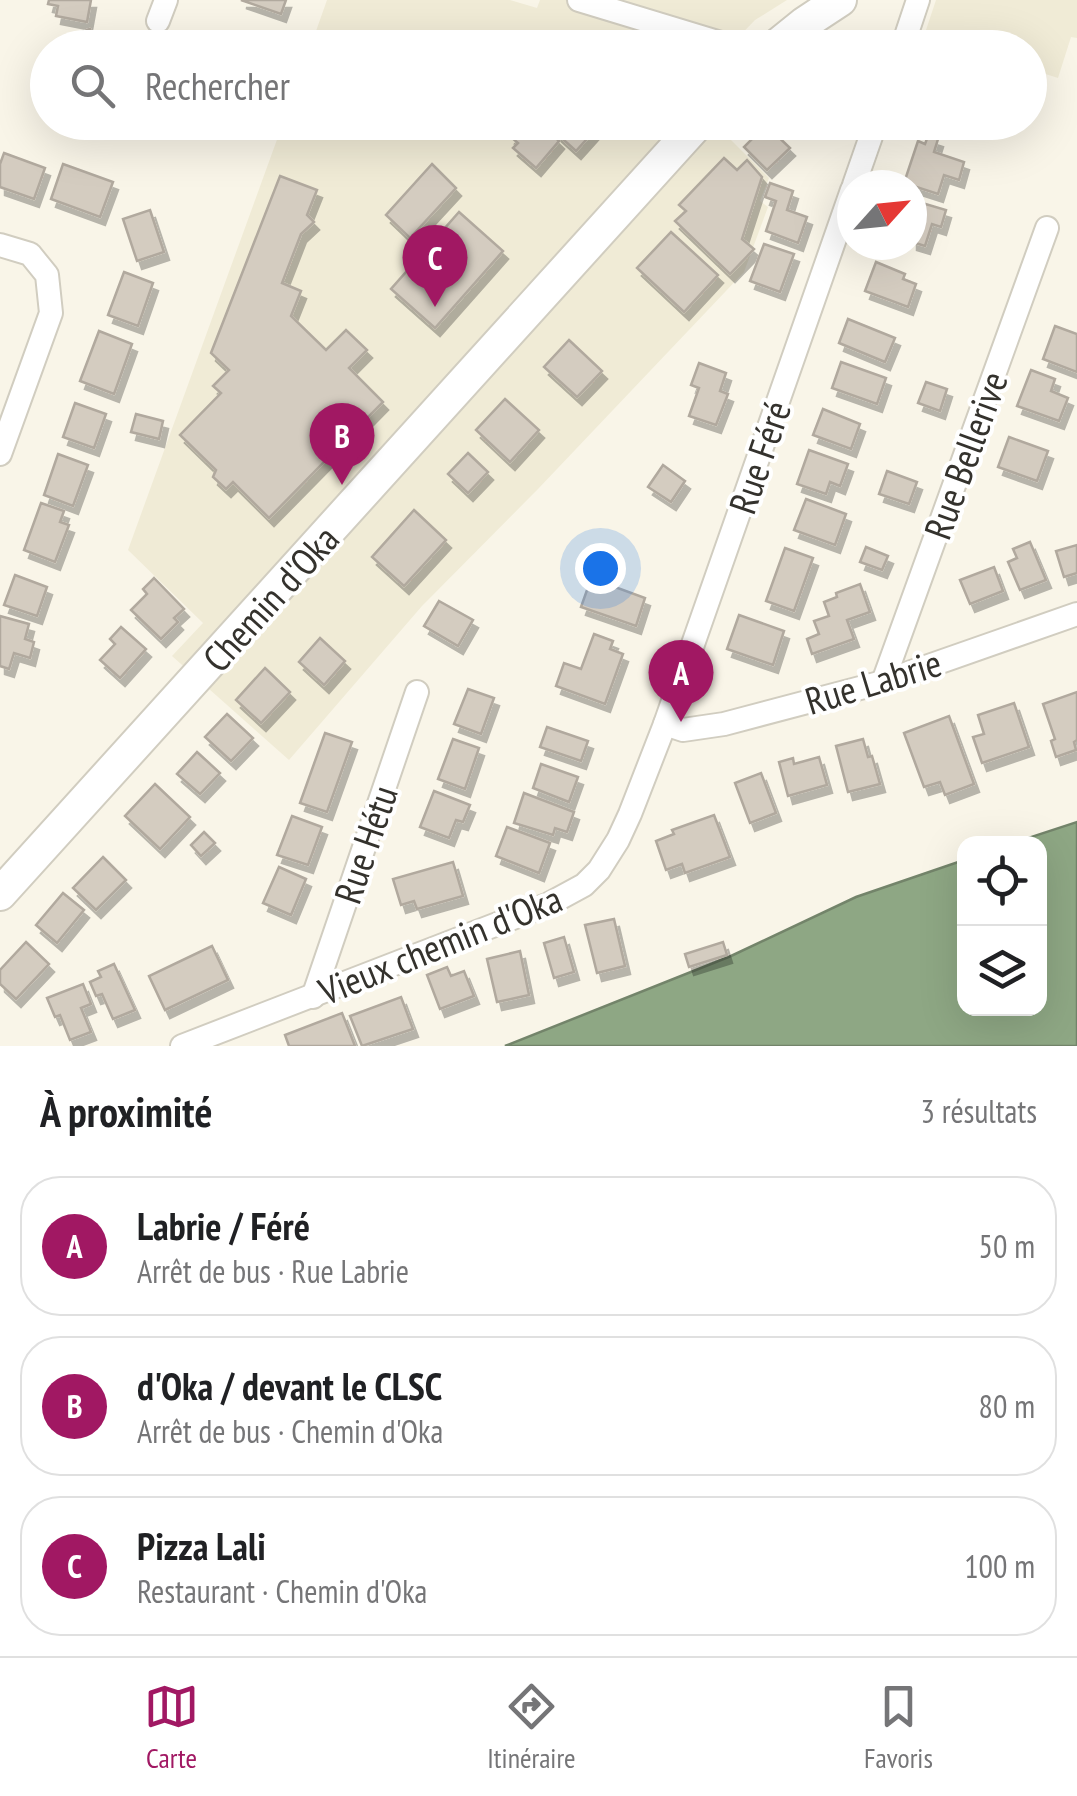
<!DOCTYPE html>
<html lang="fr">
<meta charset="utf-8">
<style>
:root{--surface:#fff;--page:#f6f6f6;--text:#202124;--muted:#757577;--line:#e0e0e0;--accent:#a11863}
body{margin:0;font-family:"PT Sans Narrow",sans-serif;background:var(--page);color:var(--text)}
.controls{position:absolute;right:30px;bottom:30px;display:grid;overflow:hidden;border-radius:20px;box-shadow:0 10px 40px #0002}
.controls button{width:90px;height:90px;display:grid;place-items:center;padding:0;border:0;border-bottom:2px solid var(--line);background:var(--surface);color:var(--text);font:50px sans-serif}
.compass{position:absolute;left:837px;top:170px;width:90px;height:90px;border-radius:50%;background:var(--surface);box-shadow:0 10px 40px #0002;rotate:63deg}
.you{position:absolute;left:600px;top:568px;width:35px;height:35px;margin:-25px;border:8px solid #fff;border-radius:50%;background:#1a73e8;box-shadow:0 0 0 15px #1a73e833}
.badge{display:grid;place-items:center;width:65px;height:65px;border-radius:50%;background:var(--accent);color:#fff;font-size:32px;font-weight:700}
.pin{position:absolute;translate:-50% -82px;filter:drop-shadow(0 2px 5px #0008)}
.pin::after{content:'';position:absolute;top:52px;width:35px;height:30px;background:inherit;clip-path:polygon(0 0,100% 0,50% 100%)}
.list{margin:0;padding:0;list-style:none}
h2{display:flex;justify-content:space-between;align-items:center;height:130px;margin:0;padding:0 40px;font-size:42px}
h2 small{font-size:32px;font-weight:400;color:var(--muted)}
.list li{display:grid;grid-template-columns:65px 1fr auto;gap:30px;align-items:center;box-sizing:border-box;height:140px;margin:0 20px 20px;padding:0 20px;border:2px solid var(--line);border-radius:40px}
.list b{display:block;font-size:38px;white-space:nowrap}
.list p{margin:0;font-size:32px;white-space:nowrap;color:var(--muted)}
.list em{font-size:32px;font-style:normal;color:var(--muted)}
.icon{flex:none;width:55px;height:55px;fill:none;stroke:currentColor;stroke-width:2;stroke-linecap:round;stroke-linejoin:round}
.map{position:relative;flex:none;width:1077px;height:1046px;overflow:hidden}
.search{position:absolute;background:var(--surface);box-shadow:0 10px 40px #0002;left:30px;right:30px;top:30px;height:110px;display:flex;align-items:center;gap:25px;box-sizing:border-box;padding:0 35px;border-radius:55px;color:var(--muted);font-size:38px}
.sheet{height:610px;background:var(--surface)}
nav{display:flex;justify-content:space-around;align-items:center;box-sizing:border-box;height:140px;border-top:2px solid var(--line);background:var(--surface);font-size:28px;color:var(--muted)}
nav a{display:grid;justify-items:center;gap:5px}
nav .on{color:var(--accent)}
.map>svg:first-child{display:block}
.built{fill:#f0ebd6}
.water{fill:#8ea784;stroke:#73846a;stroke-width:2.5}
.building{fill:#d4ccc0;stroke:#b1a99e;stroke-width:2.5;filter:url(#shadow)}
.lines{fill:none;stroke-linecap:round;stroke-linejoin:round}
.minor-casing{stroke:#d1cdc0;stroke-width:26}
.secondary-casing{stroke:#d1cdc0;stroke-width:36}
.minor{stroke:#fff;stroke-width:22}
.secondary{stroke:#fff;stroke-width:32}
.labels{text-anchor:middle;dominant-baseline:central;stroke-width:8;stroke-linejoin:round;paint-order:stroke}
.street-label{font-size:38px;fill:#34322d;stroke:#fff}
</style>
<div class="map">
<svg width="1077" height="1046" viewBox="0 0 1077 1046">
<defs>
<filter id="shadow"><feDropShadow dx="5" dy="8" stdDeviation="0" flood-color="#0004"/></filter>
</defs>
<rect width="100%" height="100%" fill="#f9f5e8"/>
<g class="built">
<polygon points="327,0 510,0 537,8 540,0 787,0 755,20 729,47 310,48"/>
<polygon points="936,0 1077,0 1077,38 1071,37 1058,78 1030,69 1030,48 968,47 925,33"/>
<polygon points="283,123 714,123 769,178 760,201 768,207 744,272 538,489 422,606 289,760 172,656 203,623 128,550"/>
</g>
<polygon class="water" points="1077,822 1077,1046 505,1046 731,956 856,897 964,860 964,1008 1040,1008 1040,844 1013,843"/>
<g class="building">
<polygon points="49,0 91,0 87,22 56,16 58,6 48,4"/>
<polygon points="241,0 286,0 281,14"/>
<polygon points="90,29 97,48 60,48 58,42"/>
<polygon points="522,122 531,127 535,122 539,122 559,141 536,168 513,148 518,143 510,136"/>
<polygon points="544,122 602,122 576,151"/>
<polygon points="766,125 790,148 767,170 744,147"/>
<polygon points="928,136 938,139 934,152 964,162 959,180 944,175 938,194 904,183 918,141 925,144"/>
<polygon points="4,153 45,168 34,199 0,187 0,164"/>
<polygon points="724,158 737,170 747,160 762,177 742,239 754,249 730,274 675,221 686,211 679,205"/>
<polygon points="63,164 113,182 100,217 51,199"/>
<polygon points="432,164 456,188 410,238 386,215"/>
<polygon points="280,176 317,190 307,215 314,222 301,234 282,283 301,291 291,316 326,350 346,330 367,350 349,368 383,402 269,518 233,482 226,489 213,477 216,470 180,435 221,393 213,386 229,370 211,353"/>
<polygon points="770,183 793,191 787,210 807,217 798,243 766,231 776,201 765,197"/>
<polygon points="912,200 946,210 941,227 932,224 925,246 912,242"/>
<polygon points="150,210 164,252 137,261 123,219"/>
<polygon points="459,212 503,251 435,328 391,289"/>
<polygon points="671,232 718,275 684,312 637,268"/>
<polygon points="764,244 794,254 780,292 750,281"/>
<polygon points="876,262 905,274 903,279 916,284 908,307 865,291"/>
<polygon points="124,272 153,283 138,326 108,315"/>
<polygon points="848,319 895,338 885,362 839,343"/>
<polygon points="1055,326 1077,334 1077,372 1043,359"/>
<polygon points="99,331 132,344 114,394 80,381"/>
<polygon points="569,340 602,371 577,397 544,367"/>
<polygon points="841,362 886,378 877,404 832,388"/>
<polygon points="699,363 726,373 720,391 728,394 716,425 689,416 699,388 691,385"/>
<polygon points="1031,370 1055,379 1051,391 1068,398 1059,421 1017,406"/>
<polygon points="926,382 947,389 940,411 918,403"/>
<polygon points="505,399 539,430 510,462 476,430"/>
<polygon points="75,403 106,414 94,448 63,437"/>
<polygon points="823,409 860,424 851,449 813,435"/>
<polygon points="136,414 163,421 159,439 131,432"/>
<polygon points="1009,437 1048,451 1037,481 998,467"/>
<polygon points="809,450 848,464 840,486 830,482 826,494 797,484"/>
<polygon points="468,453 488,472 468,493 448,474"/>
<polygon points="58,454 88,465 73,506 44,495"/>
<polygon points="663,465 685,481 671,502 648,487"/>
<polygon points="887,471 917,482 909,504 879,494"/>
<polygon points="806,499 846,514 835,545 794,530"/>
<polygon points="41,503 64,511 60,522 69,525 55,562 24,550"/>
<polygon points="414,510 446,540 404,586 372,557"/>
<polygon points="1030,542 1046,580 1020,590 1008,562 1017,558 1013,549"/>
<polygon points="1077,545 1077,573 1064,577 1056,551"/>
<polygon points="866,547 888,556 882,570 860,562"/>
<polygon points="785,548 813,558 794,611 766,601"/>
<polygon points="597,562 609,567 604,583 645,598 636,626 581,607"/>
<polygon points="994,567 1003,591 970,604 960,580"/>
<polygon points="15,575 47,587 37,616 4,605"/>
<polygon points="154,578 184,609 174,618 178,622 161,639 131,610 147,594 143,589"/>
<polygon points="860,584 870,612 847,620 854,639 812,654 807,639 819,634 814,621 829,616 824,602 837,597 836,593"/>
<polygon points="439,601 473,620 458,646 424,626"/>
<polygon points="739,615 784,631 773,665 727,649"/>
<polygon points="0,616 29,624 25,639 34,642 30,658 14,653 9,669 0,666"/>
<polygon points="121,627 146,649 120,678 100,660 115,644 110,639"/>
<polygon points="594,634 613,641 610,649 623,654 605,704 556,686 564,663 581,669"/>
<polygon points="320,638 345,661 324,685 299,662"/>
<polygon points="265,668 290,692 261,723 236,700"/>
<polygon points="468,689 494,698 481,734 454,724"/>
<polygon points="1077,692 1077,740 1074,742 1076,750 1056,757 1051,741 1055,739 1043,704"/>
<polygon points="1014,703 1029,747 982,763 973,737 984,734 978,715"/>
<polygon points="227,714 253,738 231,761 205,737"/>
<polygon points="949,716 974,784 945,795 940,782 924,787 904,733"/>
<polygon points="547,727 588,741 581,761 540,747"/>
<polygon points="325,733 352,742 327,812 300,803"/>
<polygon points="453,739 479,748 465,789 438,779"/>
<polygon points="863,739 868,757 872,756 880,784 848,792 836,746"/>
<polygon points="197,752 220,773 200,794 177,774"/>
<polygon points="819,757 827,785 788,796 779,762 793,758 794,764"/>
<polygon points="541,764 578,777 569,802 533,788"/>
<polygon points="761,773 776,813 750,823 735,783"/>
<polygon points="155,784 190,817 160,849 125,816"/>
<polygon points="434,791 470,805 463,822 456,820 449,838 420,827"/>
<polygon points="524,793 574,812 567,832 555,828 553,835 514,823"/>
<polygon points="714,815 730,857 685,873 682,864 666,870 656,841 674,834 672,830"/>
<polygon points="292,816 322,827 308,865 277,855"/>
<polygon points="507,827 550,843 539,873 496,856"/>
<polygon points="204,832 215,843 201,856 191,845"/>
<polygon points="103,857 126,880 96,910 73,888"/>
<polygon points="453,862 463,896 417,909 414,901 401,905 393,879"/>
<polygon points="279,867 306,879 291,915 263,903"/>
<polygon points="63,893 84,910 57,943 36,925"/>
<polygon points="614,919 625,966 597,973 585,925"/>
<polygon points="564,937 574,972 554,978 544,943"/>
<polygon points="26,942 49,964 16,999 0,984 0,970"/>
<polygon points="723,942 727,955 689,967 685,954"/>
<polygon points="212,946 228,980 165,1010 149,976"/>
<polygon points="520,951 529,995 497,1002 487,959"/>
<polygon points="114,964 135,1010 113,1019 102,994 96,996 90,982 101,977 98,971"/>
<polygon points="447,967 451,976 464,971 474,996 440,1009 427,975"/>
<polygon points="83,984 91,1004 81,1008 91,1032 70,1040 60,1015 55,1017 47,998"/>
<polygon points="401,997 413,1029 362,1046 350,1016"/>
<polygon points="342,1013 355,1046 289,1046 285,1035"/>
</g>
<g class="lines">
<g class="minor-casing">
<g id="minor">
<polyline points="579,0 724,44 728,48"/>
<polyline points="158,21 166,0"/>
<polyline points="902,48 918,0"/>
<polyline points="854,185 876,122"/>
<polyline points="0,245 30,254 47,275 51,313 0,454"/>
<polyline points="883,682 1047,228"/>
<polyline points="665,724 683,730 724,724 883,682 1077,614"/>
<polyline points="313,997 417,692"/>
<polyline points="182,1046 549,904 584,885 599,870 618,840 630,814 665,724 852,190"/>
</g>
</g>
<g class="secondary-casing">
<g id="secondary">
<polyline points="774,48 805,23 840,0"/>
<polyline points="0,894 699,122"/>
</g>
</g>
<use href="#minor" class="minor"/>
<use href="#secondary" class="secondary"/>
</g>
<g class="labels">
<g class="street-label">
<text transform="translate(965 455) rotate(-70)">Rue Bellerive</text>
<text transform="translate(759 457) rotate(-71)">Rue Féré</text>
<text transform="translate(270 598) rotate(-48)">Chemin d'Oka</text>
<text transform="translate(873 681) rotate(-17)">Rue Labrie</text>
<text transform="translate(365 844) rotate(-71)">Rue Hétu</text>
<text transform="translate(440 944) rotate(-22)">Vieux chemin d'Oka</text>
</g>
</g>
</svg>
<div class="controls">
<button><svg class="icon" aria-label="locate" viewBox="0 0 24 24"><circle cx="12" cy="12" r="6"/><path d="M12 2v4M12 18v4M2 12h4M18 12h4"/></svg></button>
<button><svg class="icon" aria-label="layers" viewBox="0 0 24 24"><path d="M12 4l9 5-9 5-9-5zM3 14l9 5 9-5"/></svg></button>
</div>
<svg class="compass" viewBox="-18 -18 36 36"><path d="M0-13l5 13h-10z" fill="#e53935"/><path d="M0 13l5-13h-10z" fill="#757577"/></svg>
<div class="you"></div>
<div class="pin badge" style="left:681px;top:722px">A</div>
<div class="pin badge" style="left:342px;top:485px">B</div>
<div class="pin badge" style="left:435px;top:307px">C</div>
<div class="search"><svg class="icon" aria-label="search" viewBox="0 0 24 24"><circle cx="10" cy="10" r="6"/><path d="M15 15l6 6"/></svg>Rechercher</div>
</div>
<section class="sheet">
<h2>À proximité<small>3 résultats</small></h2>
<ul class="list">
<li><span class="badge">A</span><div><b>Labrie / Féré</b><p>Arrêt de bus · Rue Labrie</p></div><em>50 m</em></li>
<li><span class="badge">B</span><div><b>d'Oka / devant le CLSC</b><p>Arrêt de bus · Chemin d'Oka</p></div><em>80 m</em></li>
<li><span class="badge">C</span><div><b>Pizza Lali</b><p>Restaurant · Chemin d'Oka</p></div><em>100 m</em></li>
</ul>
</section>
<nav>
<a class="on"><svg class="icon" aria-label="map" viewBox="0 0 24 24"><path d="M3 6l6-2 6 2 6-2v14l-6 2-6-2-6 2zM9 4v14M15 6v14"/></svg>Carte</a>
<a><svg class="icon" aria-label="directions" viewBox="0 0 24 24"><path d="M12 3l9 9-9 9-9-9zM9 14v-3h6M13 9l2 2-2 2"/></svg>Itinéraire</a>
<a><svg class="icon" aria-label="saved" viewBox="0 0 24 24"><path d="M7 4h10v16l-5-4-5 4z"/></svg>Favoris</a>
</nav>
